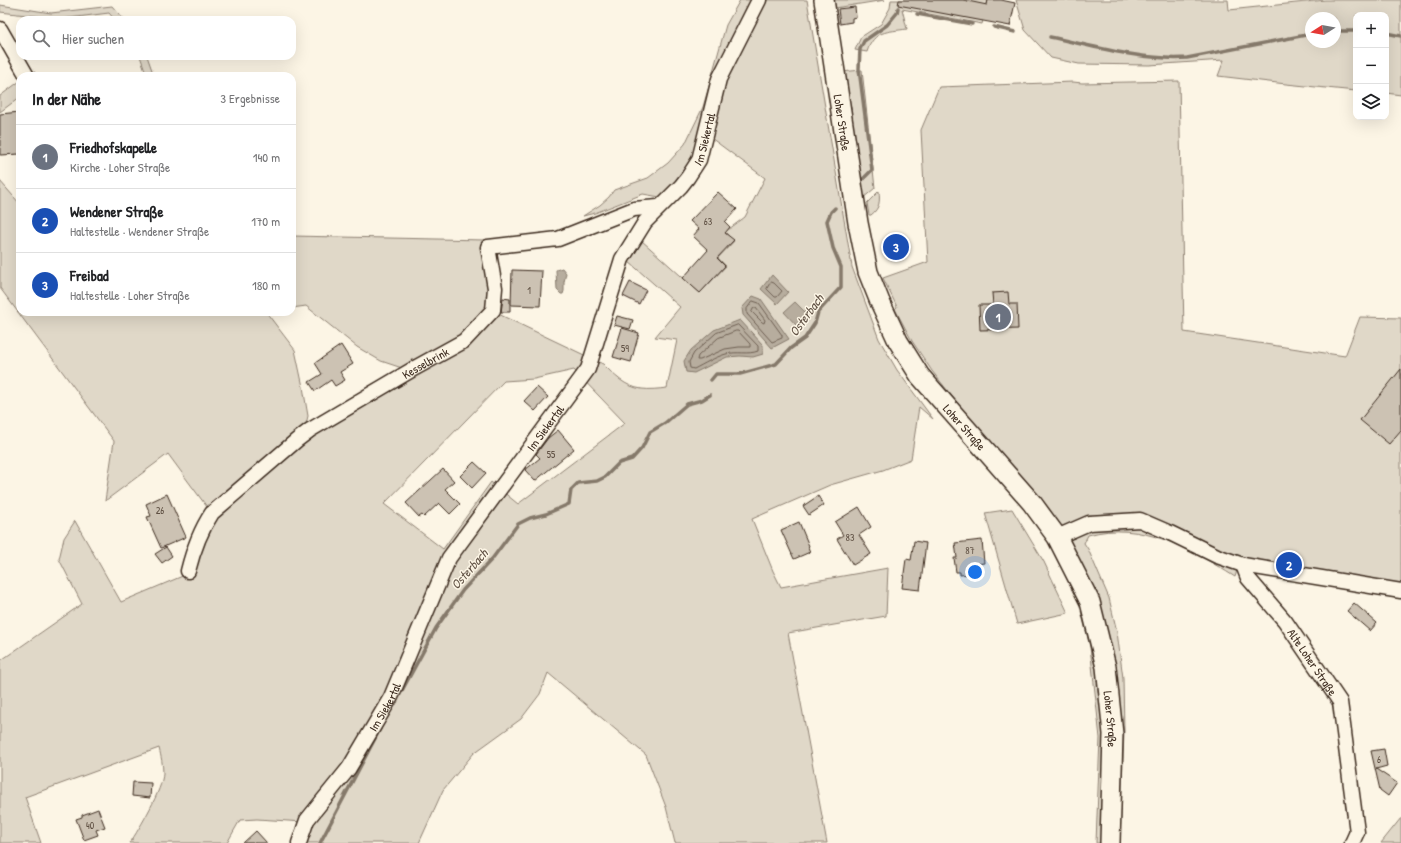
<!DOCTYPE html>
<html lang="de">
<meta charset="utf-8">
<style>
:root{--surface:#fff;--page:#f6f6f6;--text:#202124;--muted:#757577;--line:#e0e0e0;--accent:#0b8043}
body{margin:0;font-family:"Patrick Hand",sans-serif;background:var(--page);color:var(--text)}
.controls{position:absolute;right:12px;top:12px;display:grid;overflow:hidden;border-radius:8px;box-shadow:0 4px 16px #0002}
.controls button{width:36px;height:36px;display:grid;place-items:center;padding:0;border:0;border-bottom:1px solid var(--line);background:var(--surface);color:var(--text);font:20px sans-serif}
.compass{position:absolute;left:1305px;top:12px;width:36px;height:36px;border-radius:50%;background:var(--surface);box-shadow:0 4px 16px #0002;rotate:259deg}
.you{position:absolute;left:975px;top:572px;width:14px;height:14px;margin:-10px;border:3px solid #fff;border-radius:50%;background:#1a73e8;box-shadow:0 0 0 6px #1a73e833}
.badge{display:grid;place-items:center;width:26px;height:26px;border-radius:50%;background:var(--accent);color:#fff;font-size:13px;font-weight:700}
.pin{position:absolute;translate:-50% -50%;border:2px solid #fff;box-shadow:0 1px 4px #0006}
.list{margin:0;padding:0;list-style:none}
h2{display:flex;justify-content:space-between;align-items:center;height:52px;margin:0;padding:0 16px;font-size:17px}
h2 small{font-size:13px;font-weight:400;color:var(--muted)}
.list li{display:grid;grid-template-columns:26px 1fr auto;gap:12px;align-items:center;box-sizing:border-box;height:64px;padding:0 16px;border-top:1px solid var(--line)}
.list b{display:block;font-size:15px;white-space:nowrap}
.list p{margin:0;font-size:13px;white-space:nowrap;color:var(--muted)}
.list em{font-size:13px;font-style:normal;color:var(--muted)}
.icon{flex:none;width:22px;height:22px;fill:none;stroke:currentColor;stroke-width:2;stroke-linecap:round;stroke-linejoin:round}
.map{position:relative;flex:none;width:1401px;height:843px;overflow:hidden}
.search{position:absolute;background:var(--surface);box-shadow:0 4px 16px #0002;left:16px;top:16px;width:280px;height:44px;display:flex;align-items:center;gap:10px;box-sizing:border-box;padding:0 14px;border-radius:12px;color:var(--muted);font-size:15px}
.panel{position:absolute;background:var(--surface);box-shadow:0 4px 16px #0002;left:16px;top:72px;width:280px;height:244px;border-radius:12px}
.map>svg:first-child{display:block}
.green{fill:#e0d8c8;stroke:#8e8173;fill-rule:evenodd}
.water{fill:#b7ad9e;stroke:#85796b}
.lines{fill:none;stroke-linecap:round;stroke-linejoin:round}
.shore{stroke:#6d5e51;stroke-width:1}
.stream{stroke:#85796b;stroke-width:3.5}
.building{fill:#ccc2b3;stroke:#3b2a1e}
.street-casing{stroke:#3b2a1e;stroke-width:17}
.secondary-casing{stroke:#3b2a1e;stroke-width:22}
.street{stroke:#fcf5e5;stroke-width:14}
.secondary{stroke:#fcf5e5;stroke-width:19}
.labels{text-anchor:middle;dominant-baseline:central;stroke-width:3;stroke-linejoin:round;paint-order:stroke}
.number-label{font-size:10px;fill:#5f5043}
.street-label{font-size:12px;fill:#3b2a1e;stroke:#fcf5e5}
.water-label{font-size:13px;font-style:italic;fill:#605144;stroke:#fcf5e5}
</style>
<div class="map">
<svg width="1401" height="843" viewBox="0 0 1401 843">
<rect width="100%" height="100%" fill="#fcf5e5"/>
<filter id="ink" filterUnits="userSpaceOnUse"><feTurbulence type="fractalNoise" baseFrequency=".025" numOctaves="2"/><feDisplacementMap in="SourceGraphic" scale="8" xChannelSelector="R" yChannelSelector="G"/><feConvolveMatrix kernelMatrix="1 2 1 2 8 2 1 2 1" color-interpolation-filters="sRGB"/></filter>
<g filter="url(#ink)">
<g class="green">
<path d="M740,0H807L852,267L879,339L897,370L933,419L919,407L911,459L883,470L830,485L752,519L773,571L781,587L888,568L886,616L788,633L827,843H675L666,807L646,755L548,673L540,694L521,719L474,753L443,790L419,843H296L304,822L257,819L240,820L227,843H130C139,829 163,789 163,773C163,765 161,756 159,748L25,797L41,843H0V661L82,604L59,559L64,538L75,521L121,602L185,575L210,511L168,454L105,501L114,441L0,288V181L20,204V312H266L295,350L303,387L308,416L305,428L402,368L381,361L357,347L306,306L292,308V236L485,240L493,289L490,310L603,364C614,375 625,387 642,389C649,390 659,389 667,388L677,340L655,337L680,307L628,261L641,240L700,293L726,266L718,258L734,241L725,232L745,217L765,178L711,138L679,179L660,197L643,194L595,213L583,216L600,205L609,197L614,190L648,178L668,163L685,144L703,107L726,25ZM574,370L625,423L518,504L491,482L443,549L384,504L504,381L534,379Z"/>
<polygon points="834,0 885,0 835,8"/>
<path d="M891,0H988L982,24L902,9L907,29C887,32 874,30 867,52L855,50L861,37L881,24L890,8Z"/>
<path d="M1016,0H1228L1229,10L1325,0H1401V95L1386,93V15H1356V91L1286,84L1218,76L1224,60L1149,65L1079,64L1051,58L1025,30ZM1311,18H1335V42H1311Z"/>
<polygon points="0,5 51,13 112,6 124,20 115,20 109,13 61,19 0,12"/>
<polygon points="140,56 147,56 154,76 147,76"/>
<polygon points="862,70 875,188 862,199 841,72"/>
<polygon points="20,81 20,97 0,112 0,96"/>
<path d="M1179,81L1184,332L1345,356L1360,317L1401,318V585L1267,561L1265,566L1240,560L1235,577C1191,549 1141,520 1088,535L1084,543L1088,549L1109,598L1117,632L1123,678L1124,731L1120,843H1096L1100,738L1090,647L1081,611L1096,607L978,429L932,371L912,341L895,309L897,307L883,278L928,262L921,130L939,87L1073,82L1082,83Z"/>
<path d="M879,191C880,201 880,208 871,215H869L867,203Z"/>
<polygon points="1012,509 1044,562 1068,613 1017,624 985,513"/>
<polygon points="1401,818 1401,843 1381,843"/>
</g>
<g class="water">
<polygon points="562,268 566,273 564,282 564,291 563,294 561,294 557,290 556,270"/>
<polygon points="772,275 788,292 777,304 761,289"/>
<polygon points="753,296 761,299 789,339 772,348 743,315 742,308"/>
<polygon points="795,302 808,315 797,326 784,312"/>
<polygon points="740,320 763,345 763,354 753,357 740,356 727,357 694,373 686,372 684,361 691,350 714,330"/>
</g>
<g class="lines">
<g class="shore">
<polygon points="771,282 774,283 782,291 777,297 775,297 767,289"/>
<polygon points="753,301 759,303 782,335 782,338 772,342 747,314 747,309"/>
<polygon points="754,308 756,308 765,320 764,323 762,322 752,312"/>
<path d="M738,325L758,346V351C748,355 737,351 726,354C715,357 704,364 694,369L690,368L689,362L694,353L716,333Z"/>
<polygon points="736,331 738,331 750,344 750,347 739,347 725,349 700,360 697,360 698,356 718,338"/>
</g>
<g class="stream">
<polyline points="917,14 972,24"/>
<polyline points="994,27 1015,32"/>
<polyline points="1335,31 1356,31"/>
<polyline points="1386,33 1401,36"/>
<path d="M1050,37C1093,46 1143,61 1187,58L1311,34"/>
<polyline points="862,180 872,170 859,69 860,49 864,41 887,25 897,13 898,8"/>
<polyline points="711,380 716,374 740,374 776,364 791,348 805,338 815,323 818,312 841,287 841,267 833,248 827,221 831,212 835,208"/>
<polyline points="399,696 436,628 463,590 492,559 518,524 530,518 546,514 569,504 571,490 578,483 597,481 605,477 619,463 632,459 642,448 650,432 665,423 687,404 702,400 710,395"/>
<polyline points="320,843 380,729"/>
</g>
</g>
<g class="building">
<polygon points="899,0 963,0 987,5 988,0 1001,0 1015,3 1010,26 898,5"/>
<polygon points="855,7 856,17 852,18 852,22 840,24 838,9"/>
<polygon points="20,112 20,154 0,155 0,114"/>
<polygon points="718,192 737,209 725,222 730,227 725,233 734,240 717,258 725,266 700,293 683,278 708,250 693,236 699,229 690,221"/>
<polygon points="512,270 542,271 540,306 511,305"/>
<polygon points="630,282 646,290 639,304 623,296"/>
<polygon points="1008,292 1009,304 1017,304 1018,329 980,330 979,305 993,305 992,293"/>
<polygon points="503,298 510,299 510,312 501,312"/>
<polygon points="617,316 633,320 630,329 614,325"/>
<polygon points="622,328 639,333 631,362 613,357"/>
<polygon points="341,345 353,364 340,372 345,380 335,386 331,380 315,391 309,382 322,374 315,363"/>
<polygon points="1401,369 1401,430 1389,444 1360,420"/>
<polygon points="537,387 548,397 535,411 524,401"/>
<polygon points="558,430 574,449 535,481 525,470 540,458 536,454 548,438"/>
<polygon points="474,462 486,473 472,488 460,476"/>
<polygon points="443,469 454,481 445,489 460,504 450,514 439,503 424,517 422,515 419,517 406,503"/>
<polygon points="167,494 186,537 161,548 147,517 151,516 146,504"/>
<polygon points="818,496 824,505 809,515 803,506"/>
<polygon points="859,507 871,527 859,535 871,554 853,565 837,539 843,535 835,522"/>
<polygon points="799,522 809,546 808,547 810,552 794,559 781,530"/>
<polygon points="982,540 984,563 970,565 971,574 960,575 960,572 956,572 954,558 957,558 955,543"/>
<polygon points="914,541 926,543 920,590 902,588 906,559 911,560"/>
<polygon points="166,547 172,556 162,563 155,554"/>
<polygon points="1354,603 1377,623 1370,631 1347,611"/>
<polygon points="1384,749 1387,766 1376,769 1397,783 1388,796 1380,790 1371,751"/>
<polygon points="133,782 151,783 150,798 132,796"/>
<polygon points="98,809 105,827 96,830 98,835 84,840 76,819 82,817 82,815"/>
<polygon points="256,831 267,843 243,843"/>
</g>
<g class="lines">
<g class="street-casing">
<g id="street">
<polyline points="0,29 27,76"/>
<polyline points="1057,537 1089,523 1140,520 1170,533 1217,556 1243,565 1401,591"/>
<path id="s1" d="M1243,565L1248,578L1285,621L1340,702L1357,832L1352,843"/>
<path id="s2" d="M188,571C193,551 200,531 212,513L297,440L310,430L415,368L464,341L493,310L495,288L488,247L558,239L634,209L658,207"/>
<path id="s3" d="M299,843L307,820L349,768L391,697L449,558L588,369L622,259L645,222L681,186L688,177L699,160L719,79L759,0"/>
</g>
</g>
<g class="secondary-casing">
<g id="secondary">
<path id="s4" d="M824,0L858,223L868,272L880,302L898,341L920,376L1032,503L1057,537L1090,602L1106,667L1113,734L1110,843"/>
</g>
</g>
<use href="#street" class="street"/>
<use href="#secondary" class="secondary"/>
</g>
</g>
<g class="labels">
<g class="number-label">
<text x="708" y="221">63</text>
<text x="529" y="290">1</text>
<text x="625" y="348">59</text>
<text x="551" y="454">55</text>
<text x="160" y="510">26</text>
<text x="850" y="537">83</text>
<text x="970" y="550">87</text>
<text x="1379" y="759">6</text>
<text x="90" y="825">40</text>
</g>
<g class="street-label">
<text stroke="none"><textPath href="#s4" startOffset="124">Loher Straße</textPath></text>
<text stroke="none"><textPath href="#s3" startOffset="822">Im Siekertal</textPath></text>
<text stroke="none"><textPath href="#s2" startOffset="325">Kesselbrink</textPath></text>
<text stroke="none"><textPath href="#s4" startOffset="460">Loher Straße</textPath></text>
<text stroke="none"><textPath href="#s3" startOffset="486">Im Siekertal</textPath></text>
<text stroke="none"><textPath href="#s1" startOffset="120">Alte Loher Straße</textPath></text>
<text stroke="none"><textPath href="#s3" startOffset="162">Im Siekertal</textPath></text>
<text stroke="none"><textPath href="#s4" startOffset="796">Loher Straße</textPath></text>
</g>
<g class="water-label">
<text transform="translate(806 315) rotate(-54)">Osterbach</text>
<text transform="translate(469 569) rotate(-49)">Osterbach</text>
</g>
</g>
</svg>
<div class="controls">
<button>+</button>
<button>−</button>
<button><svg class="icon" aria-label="layers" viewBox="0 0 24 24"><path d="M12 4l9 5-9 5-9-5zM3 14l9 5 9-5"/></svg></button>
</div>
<svg class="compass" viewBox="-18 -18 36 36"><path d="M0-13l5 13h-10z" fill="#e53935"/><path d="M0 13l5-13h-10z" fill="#757577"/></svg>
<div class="you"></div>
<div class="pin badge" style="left:998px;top:317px;background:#6b7280">1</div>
<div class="pin badge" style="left:1289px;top:565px;background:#1a4fb4">2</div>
<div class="pin badge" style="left:896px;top:247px;background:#1a4fb4">3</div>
<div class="search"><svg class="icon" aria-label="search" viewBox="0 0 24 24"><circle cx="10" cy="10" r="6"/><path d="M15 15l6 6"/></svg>Hier suchen</div>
<section class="panel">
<h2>In der Nähe<small>3 Ergebnisse</small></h2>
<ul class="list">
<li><span class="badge" style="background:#6b7280">1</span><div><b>Friedhofskapelle</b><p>Kirche · Loher Straße</p></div><em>140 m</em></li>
<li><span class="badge" style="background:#1a4fb4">2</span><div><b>Wendener Straße</b><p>Haltestelle · Wendener Straße</p></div><em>170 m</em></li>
<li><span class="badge" style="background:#1a4fb4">3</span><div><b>Freibad</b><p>Haltestelle · Loher Straße</p></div><em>180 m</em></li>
</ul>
</section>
</div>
